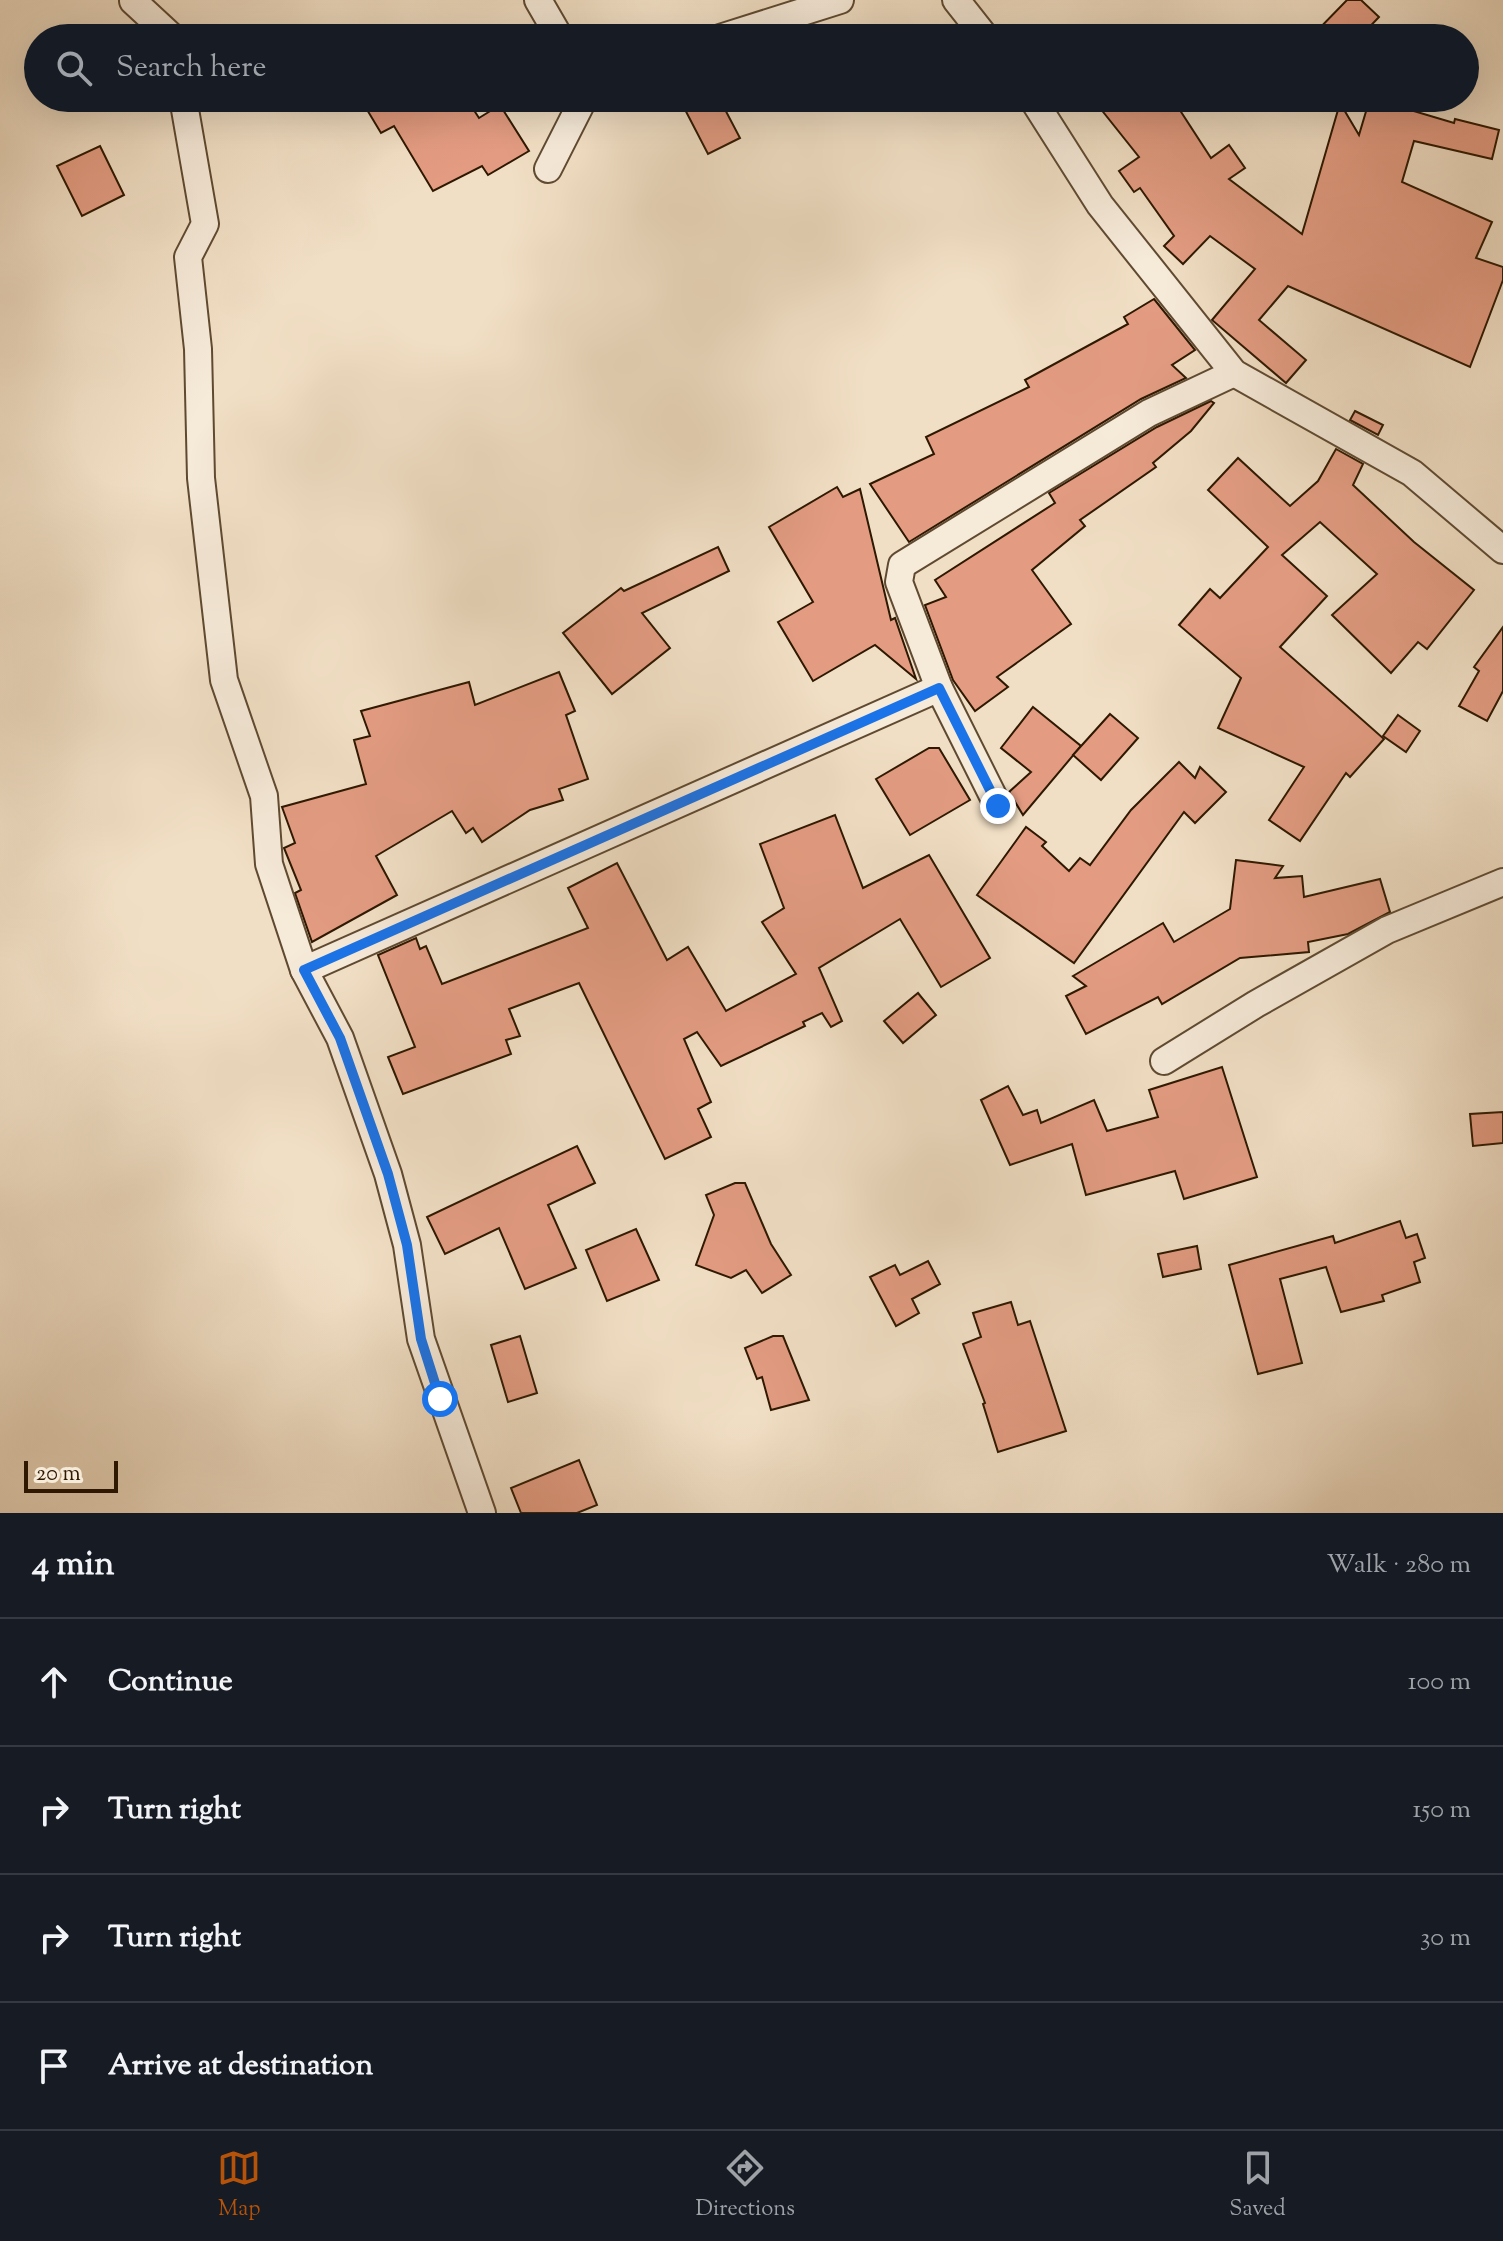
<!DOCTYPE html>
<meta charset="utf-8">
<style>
:root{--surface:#171b24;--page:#20242c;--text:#f1f3f6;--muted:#9ea1a6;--line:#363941;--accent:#b45309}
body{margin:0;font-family:"Sorts Mill Goudy",serif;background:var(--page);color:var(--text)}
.scale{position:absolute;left:24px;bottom:20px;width:94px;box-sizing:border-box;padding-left:8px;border:4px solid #2e1800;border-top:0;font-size:22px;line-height:28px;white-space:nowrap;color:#2e1800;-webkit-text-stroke:6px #f6ead9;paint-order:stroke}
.stop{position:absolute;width:24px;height:24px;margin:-18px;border:6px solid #1a73e8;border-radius:50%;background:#fff}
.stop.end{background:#1a73e8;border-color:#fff;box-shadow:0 2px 8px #0008}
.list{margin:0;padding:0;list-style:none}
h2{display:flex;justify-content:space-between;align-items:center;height:104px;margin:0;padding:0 32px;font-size:34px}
h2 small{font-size:26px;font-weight:400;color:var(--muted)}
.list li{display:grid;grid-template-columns:52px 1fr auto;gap:24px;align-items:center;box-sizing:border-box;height:128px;padding:0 32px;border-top:2px solid var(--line)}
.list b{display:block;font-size:30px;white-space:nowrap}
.list em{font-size:26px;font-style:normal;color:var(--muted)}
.icon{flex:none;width:44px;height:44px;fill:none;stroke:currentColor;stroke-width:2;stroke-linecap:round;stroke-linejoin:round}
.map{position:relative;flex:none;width:1503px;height:1513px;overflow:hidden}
.search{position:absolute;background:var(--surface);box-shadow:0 8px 32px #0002;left:24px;right:24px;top:24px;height:88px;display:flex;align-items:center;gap:20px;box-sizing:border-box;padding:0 28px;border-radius:44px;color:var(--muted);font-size:30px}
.sheet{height:616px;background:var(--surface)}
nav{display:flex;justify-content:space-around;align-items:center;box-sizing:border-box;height:112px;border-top:2px solid var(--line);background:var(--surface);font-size:22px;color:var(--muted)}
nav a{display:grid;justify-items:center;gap:4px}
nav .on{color:var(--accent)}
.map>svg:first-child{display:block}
.building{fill:#e39c82;stroke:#2e1800;stroke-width:2}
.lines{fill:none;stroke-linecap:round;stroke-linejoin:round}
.street-casing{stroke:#5f4a31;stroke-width:30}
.street{stroke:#f6ead9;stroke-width:26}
.route{stroke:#1a73e8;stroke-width:10}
</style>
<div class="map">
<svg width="1503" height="1513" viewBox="0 0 1503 1513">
<rect width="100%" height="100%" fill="#f1dfc5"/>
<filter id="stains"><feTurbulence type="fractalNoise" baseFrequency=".0025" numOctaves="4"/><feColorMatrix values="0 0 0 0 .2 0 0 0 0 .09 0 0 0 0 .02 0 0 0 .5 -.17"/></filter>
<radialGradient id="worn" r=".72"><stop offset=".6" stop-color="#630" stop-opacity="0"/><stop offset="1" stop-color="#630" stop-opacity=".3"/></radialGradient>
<g class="building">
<polygon points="1347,0 1361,0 1379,17 1359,38 1310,38"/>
<polygon points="360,98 466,98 479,118 500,105 529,151 488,175 482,166 433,191 394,126 381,133"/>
<polygon points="679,98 719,98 740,138 708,154"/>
<polygon points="1113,98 1172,98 1211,158 1229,145 1245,168 1229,179 1302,234 1340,103 1359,135 1370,98 1454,123 1455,119 1499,130 1492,159 1414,141 1402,182 1492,222 1476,258 1503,267 1503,280 1470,367 1288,286 1259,320 1306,360 1286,383 1212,320 1255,269 1210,236 1183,264 1164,246 1174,236 1140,188 1134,192 1119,171 1139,157 1100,108"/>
<polygon points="100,146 124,195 82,216 57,166"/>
<polygon points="1154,299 1195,350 1172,365 1186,378 1141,399 909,542 870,484 934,454 926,437 1029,387 1025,380 1128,324 1124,317"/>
<polygon points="1211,401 1214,403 1191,431 1153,463 1156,467 1080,520 1085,526 1032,570 1071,624 997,677 1008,687 975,711 953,680 925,605 946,597 935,580 1055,503 1049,493 1157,427"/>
<polygon points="1355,411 1383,425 1378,435 1350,420"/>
<polygon points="1336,449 1363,464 1353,485 1414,542 1474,590 1427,649 1418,642 1391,673 1332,615 1377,574 1320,522 1282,555 1327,596 1280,647 1384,739 1350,777 1346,773 1300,841 1269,820 1304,767 1218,728 1241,678 1179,625 1210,589 1220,598 1268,547 1208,490 1238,458 1290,506 1318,481"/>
<polygon points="837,487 843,497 860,489 891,620 895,618 916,679 875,645 813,681 778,622 813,602 769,527"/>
<polygon points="718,547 729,571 642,613 670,648 612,694 563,633 621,588 624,591"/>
<polygon points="1503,627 1503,691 1487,721 1459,706 1479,671 1474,667"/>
<polygon points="559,672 575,711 566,715 588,779 559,789 563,800 530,810 482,842 473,828 466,833 452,811 376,856 397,895 312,942 295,893 301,890 284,848 295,843 282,807 366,784 354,740 370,736 361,711 469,682 475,705"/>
<polygon points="1033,707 1081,746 1023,815 1009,792 1031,772 1001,748"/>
<polygon points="1110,714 1138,738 1101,780 1073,755"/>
<polygon points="1398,715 1420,731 1406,752 1383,736"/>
<polygon points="929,748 939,748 970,800 910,835 876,779"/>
<polygon points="1179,762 1195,778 1200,767 1226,792 1195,823 1184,812 1074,963 977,895 1026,827 1046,842 1042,846 1069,871 1080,858 1090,865 1131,810"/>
<polygon points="835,815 863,888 929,855 990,958 941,987 900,919 819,968 842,1021 831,1027 822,1013 803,1022 805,1026 721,1066 697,1032 684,1039 711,1102 698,1109 711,1137 665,1159 579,983 509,1009 520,1036 506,1040 511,1054 403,1094 388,1057 415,1047 378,955 416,938 420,949 426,946 442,984 588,928 568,888 617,863 667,960 688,947 726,1011 796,974 762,922 784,908 760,844"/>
<polygon points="1236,860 1283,866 1275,878 1302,876 1304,897 1380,879 1390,912 1348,934 1308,942 1309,952 1240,958 1162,1004 1158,997 1086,1034 1066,996 1086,986 1073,976 1163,923 1174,942 1230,909"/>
<polygon points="918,993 936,1015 903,1043 884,1021"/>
<polygon points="1222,1067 1257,1177 1184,1199 1175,1171 1086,1195 1072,1144 1010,1165 981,1100 1008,1086 1023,1115 1037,1110 1041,1123 1094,1100 1107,1131 1158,1117 1149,1090"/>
<polygon points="1503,1112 1503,1143 1473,1146 1470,1114"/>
<polygon points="577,1146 595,1183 548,1205 576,1268 525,1289 499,1228 445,1254 427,1217"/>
<polygon points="735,1183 745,1183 771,1244 791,1275 762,1293 746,1270 731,1278 696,1265 714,1215 706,1195"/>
<polygon points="1400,1221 1406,1238 1417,1234 1425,1258 1414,1262 1420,1282 1382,1295 1384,1301 1341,1312 1326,1267 1280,1279 1302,1363 1258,1374 1229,1265 1333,1236 1335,1243"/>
<polygon points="636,1229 659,1280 607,1301 586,1250"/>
<polygon points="1197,1246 1201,1269 1163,1277 1158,1254"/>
<polygon points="928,1261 940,1284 912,1299 919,1313 896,1326 870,1277 895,1265 900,1275"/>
<polygon points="1011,1302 1018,1325 1030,1321 1066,1431 998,1452 983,1404 985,1403 963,1344 981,1337 973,1313"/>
<polygon points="520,1336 537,1393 508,1402 491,1345"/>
<polygon points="773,1336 783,1336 809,1400 771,1410 762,1377 757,1379 745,1348"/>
<polygon points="579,1460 597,1505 577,1513 521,1513 511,1488"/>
</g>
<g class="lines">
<g class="street-casing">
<g id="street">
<polyline points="538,0 560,38"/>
<polyline points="956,0 986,38"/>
<polyline points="133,1 173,38"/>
<polyline points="720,38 840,0"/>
<polyline points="183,98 205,224 188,257 198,349 201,478 224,680 264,796 269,864 304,970 340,1038 388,1174 407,1245 421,1339 482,1513"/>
<polyline points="1032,98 1100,205 1234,373 1412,473 1503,550"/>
<polyline points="548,169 584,98"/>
<polyline points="998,806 939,688 899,582 902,565 1149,413 1234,373"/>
<polyline points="304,970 939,688"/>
<polyline points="1164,1061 1256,1004 1387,930 1503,882"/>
</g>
</g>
<use href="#street" class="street"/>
</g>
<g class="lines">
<polyline class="route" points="440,1399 421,1339 407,1245 388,1174 340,1038 304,970 939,688 998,806"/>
</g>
<rect width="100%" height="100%" filter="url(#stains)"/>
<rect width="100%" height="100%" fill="url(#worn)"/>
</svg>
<div class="scale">20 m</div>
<div class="stop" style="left:440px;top:1399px"></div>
<div class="stop end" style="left:998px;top:806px"></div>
<div class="search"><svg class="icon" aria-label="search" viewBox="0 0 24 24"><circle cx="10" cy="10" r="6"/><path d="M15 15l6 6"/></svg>Search here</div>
</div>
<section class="sheet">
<h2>4 min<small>Walk · 280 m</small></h2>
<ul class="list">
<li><svg class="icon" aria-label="ahead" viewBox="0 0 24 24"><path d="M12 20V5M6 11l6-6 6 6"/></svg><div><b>Continue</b></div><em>100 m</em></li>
<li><svg class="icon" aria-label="right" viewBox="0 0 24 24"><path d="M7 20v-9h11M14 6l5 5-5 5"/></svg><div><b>Turn right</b></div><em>150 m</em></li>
<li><svg class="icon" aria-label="right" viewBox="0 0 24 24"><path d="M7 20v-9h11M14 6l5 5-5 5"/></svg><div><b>Turn right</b></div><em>30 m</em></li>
<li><svg class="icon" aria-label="arrive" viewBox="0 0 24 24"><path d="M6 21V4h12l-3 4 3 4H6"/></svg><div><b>Arrive at destination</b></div></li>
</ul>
</section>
<nav>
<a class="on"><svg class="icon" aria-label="map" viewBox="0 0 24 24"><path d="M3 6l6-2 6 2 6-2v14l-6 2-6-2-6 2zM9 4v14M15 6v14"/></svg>Map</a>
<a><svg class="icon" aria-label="directions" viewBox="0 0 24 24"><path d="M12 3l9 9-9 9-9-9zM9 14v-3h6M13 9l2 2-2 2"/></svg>Directions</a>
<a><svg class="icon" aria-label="saved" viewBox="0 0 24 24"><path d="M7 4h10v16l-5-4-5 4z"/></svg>Saved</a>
</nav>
